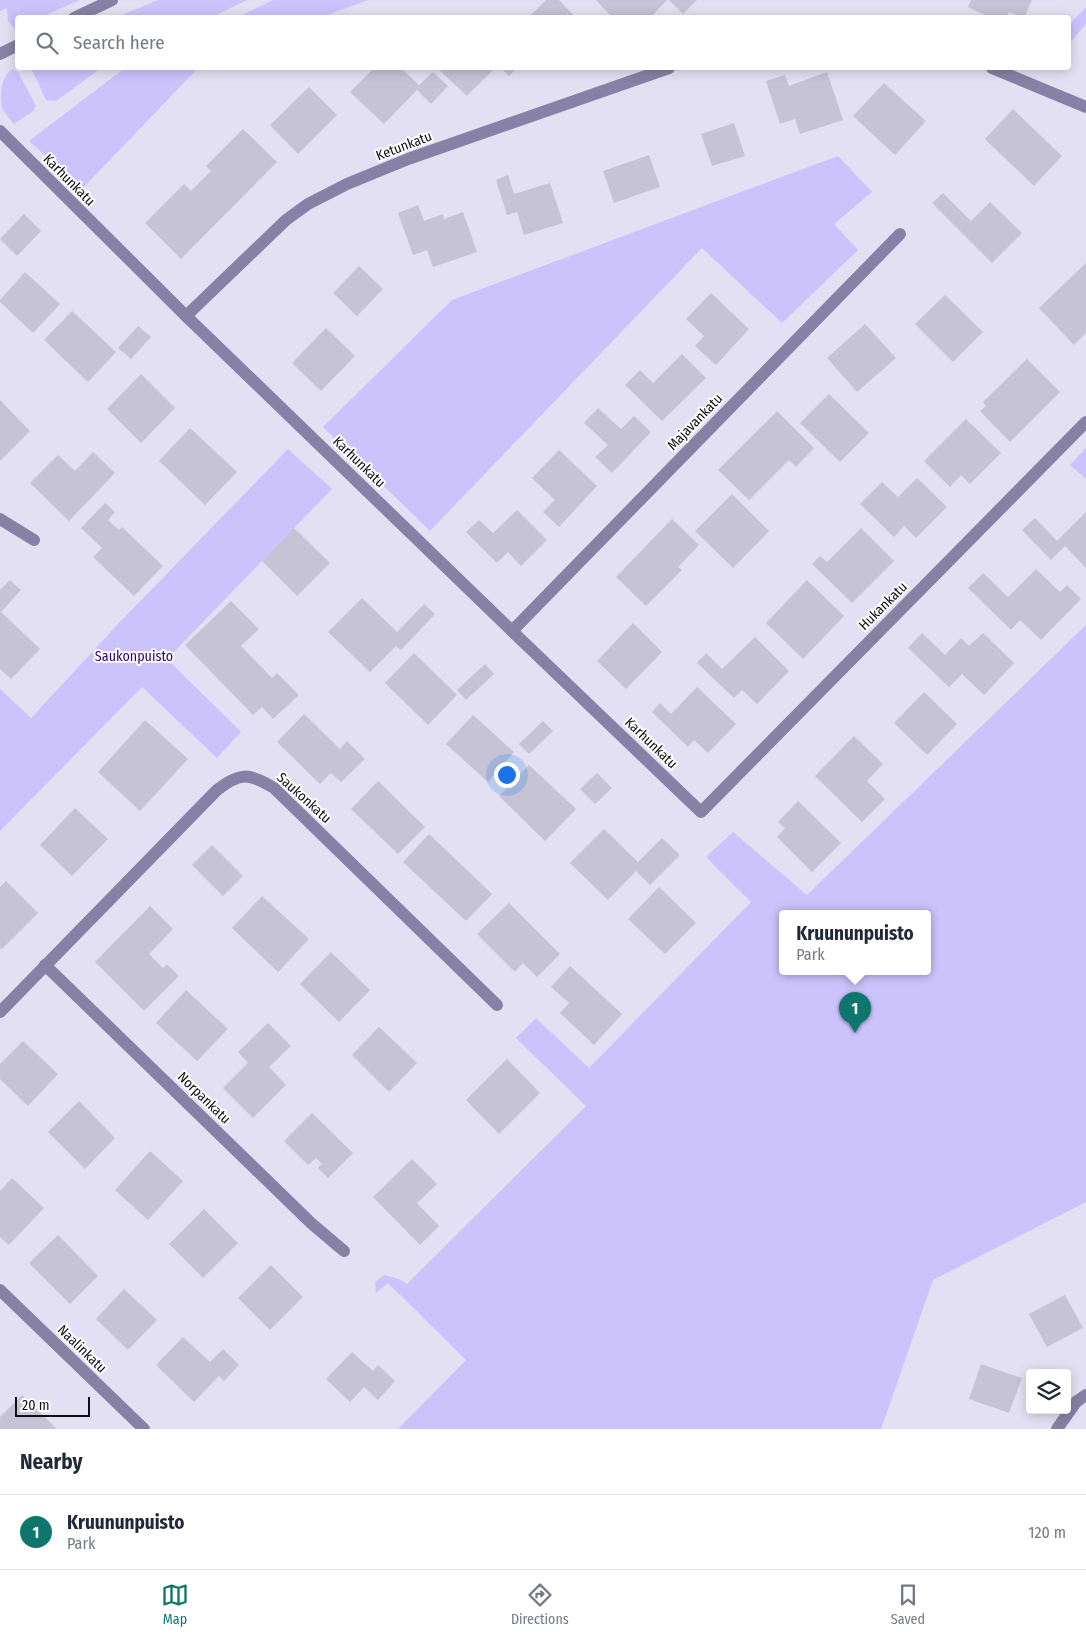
<!DOCTYPE html>
<style>
:root{--surface:#fff;--page:#f2f2f3;--text:#1f2937;--muted:#747a83;--line:#e0e1e3;--accent:#0f766e}
body{margin:0;font-family:"Fira Sans Condensed",sans-serif;background:var(--page);color:var(--text)}
.controls{position:absolute;right:15px;bottom:15px;display:grid;overflow:hidden;border-radius:5px;box-shadow:0 2px 12px #0003}
.controls button{width:45px;height:45px;display:grid;place-items:center;padding:0;border:0;border-bottom:1px solid var(--line);background:var(--surface);color:var(--text);font:25px sans-serif}
.scale{position:absolute;left:15px;bottom:12px;width:75px;box-sizing:border-box;padding-left:5px;border:2px solid #100f15;border-top:0;font-size:14px;line-height:18px;white-space:nowrap;color:#100f15;-webkit-text-stroke:4px #fff;paint-order:stroke}
.you{position:absolute;left:506px;top:774px;width:18px;height:18px;margin:-12px;border:4px solid #fff;border-radius:50%;background:#1a73e8;box-shadow:0 0 0 8px #1a73e833}
.badge{display:grid;place-items:center;width:32px;height:32px;border-radius:50%;background:var(--accent);color:#fff;font-size:16px;font-weight:700}
.pin{position:absolute;translate:-50% -41px;filter:drop-shadow(0 1px 2px #0008)}
.pin::after{content:'';position:absolute;top:26px;width:18px;height:15px;background:inherit;clip-path:polygon(0 0,100% 0,50% 100%)}
.popup{position:absolute;left:779px;top:910px;width:152px;height:65px;box-sizing:border-box;display:grid;place-content:center;border-radius:5px;background:var(--surface);filter:drop-shadow(0 1px 4px #0005);font-size:16px;white-space:nowrap;color:var(--muted)}
.popup b{font-size:19px;color:var(--text)}
.popup::after{content:'';position:absolute;left:50%;top:100%;margin-left:-10px;border:10px solid transparent;border-top-color:var(--surface)}
.list{margin:0;padding:0;list-style:none}
h2{display:flex;justify-content:space-between;align-items:center;height:65px;margin:0;padding:0 20px;font-size:21px}
h2 small{font-size:16px;font-weight:400;color:var(--muted)}
.list li{display:grid;grid-template-columns:32px 1fr auto;gap:15px;align-items:center;box-sizing:border-box;height:75px;padding:0 20px;border-top:1px solid var(--line)}
.list b{display:block;font-size:19px;white-space:nowrap}
.list p{margin:0;font-size:16px;white-space:nowrap;color:var(--muted)}
.list em{font-size:16px;font-style:normal;color:var(--muted)}
.icon{flex:none;width:28px;height:28px;fill:none;stroke:currentColor;stroke-width:2;stroke-linecap:round;stroke-linejoin:round}
.map{position:relative;flex:none;width:1086px;height:1429px;overflow:hidden}
.search{position:absolute;background:var(--surface);box-shadow:0 2px 12px #0003;left:15px;right:15px;top:15px;height:55px;display:flex;align-items:center;gap:12px;box-sizing:border-box;padding:0 18px;border-radius:5px;color:var(--muted);font-size:19px}
.sheet{height:140px;background:var(--surface)}
nav{display:flex;justify-content:space-around;align-items:center;box-sizing:border-box;height:70px;border-top:1px solid var(--line);background:var(--surface);font-size:14px;color:var(--muted)}
nav a{display:grid;justify-items:center;gap:2px}
nav .on{color:var(--accent)}
.map>svg:first-child{display:block}
.green{fill:#ccc3fd;fill-rule:evenodd}
.building{fill:#c5c3d5}
.lines{fill:none;stroke-linecap:round;stroke-linejoin:round}
.minor{stroke:#8781a6;stroke-width:12}
.tertiary{stroke:#8781a6;stroke-width:12}
.labels{text-anchor:middle;dominant-baseline:central;stroke-width:4;stroke-linejoin:round;paint-order:stroke}
.street-label{font-size:14px;fill:#100f15;stroke:#fff}
.park-label{font-size:14px;fill:#30036d;stroke:#fff}
</style>
<div class="map">
<svg width="1086" height="1429" viewBox="0 0 1086 1429">
<rect width="100%" height="100%" fill="#e2e0f2"/>
<g class="green">
<polygon points="0,0 80,0 41,17 18,18 17,28 15,29 8,21 7,8 0,11"/>
<polygon points="158,0 247,0 212,17 117,17"/>
<polygon points="273,0 368,0 322,17 238,17"/>
<polygon points="1086,7 1086,24 1069,44 1069,25"/>
<polygon points="31,68 101,68 56,101 46,100"/>
<polygon points="125,68 198,68 82,189 29,141"/>
<path d="M12,69L18,72L36,106L33,111L14,124C9,118 4,113 2,107C0,95 1,76 12,69Z"/>
<polygon points="838,156 872,192 834,224 858,250 782,323 702,248 430,531 323,427 452,300"/>
<polygon points="1086,448 1086,479 1070,465"/>
<polygon points="288,449 332,489 167,659 241,732 217,758 142,687 0,831 0,689 31,718 119,623"/>
<path d="M1086,625V1202L933,1280L881,1429H398L466,1360L388,1283L376,1293L375,1282L384,1275L399,1279L407,1284L586,1106L516,1038L536,1018L589,1068L751,902L706,857L733,832L807,895ZM782,914H928V972H782Z"/>
</g>
<g class="building">
<polygon points="546,0 559,0 576,18 528,18"/>
<polygon points="596,0 667,0 650,18 613,18"/>
<polygon points="669,0 697,0 683,14"/>
<polygon points="971,0 1032,0 1024,18 1009,12 1006,18 991,18 968,7"/>
<polygon points="374,68 401,68 419,85 433,72 448,86 431,104 417,90 384,124 350,92"/>
<polygon points="437,68 495,68 467,96"/>
<polygon points="501,68 517,68 509,76"/>
<polygon points="827,72 843,120 800,134 795,119 780,124 766,81 785,75 789,86"/>
<polygon points="884,83 926,121 895,155 853,116"/>
<polygon points="309,87 337,115 298,154 270,125"/>
<polygon points="1013,109 1062,156 1034,186 985,139"/>
<polygon points="734,123 745,156 712,166 701,134"/>
<polygon points="243,129 277,162 181,259 145,223 184,184 191,191 211,171 206,166"/>
<polygon points="649,155 660,187 614,203 603,171"/>
<polygon points="508,175 514,194 550,183 563,223 524,235 517,212 507,215 496,180"/>
<polygon points="943,193 971,221 990,202 1022,233 992,263 932,203"/>
<polygon points="418,205 424,221 443,214 444,219 463,212 477,252 433,267 427,250 413,255 398,213"/>
<polygon points="24,214 41,231 17,256 0,239"/>
<polygon points="1086,263 1086,333 1074,345 1039,308"/>
<polygon points="359,266 383,289 357,316 333,293"/>
<polygon points="25,272 60,304 33,333 0,302 0,300"/>
<polygon points="711,293 749,329 716,365 695,346 704,336 686,319"/>
<polygon points="945,295 983,332 953,362 915,324"/>
<polygon points="72,311 116,352 88,382 44,340"/>
<polygon points="865,324 896,358 857,392 827,358"/>
<polygon points="138,326 151,337 131,359 118,348"/>
<polygon points="326,328 355,356 321,391 292,363"/>
<polygon points="682,354 706,378 662,421 625,385 640,370 653,383"/>
<polygon points="1027,359 1060,392 1010,442 980,411 986,406 983,402"/>
<polygon points="141,374 175,408 141,443 107,409"/>
<polygon points="829,394 869,433 840,462 800,423"/>
<polygon points="0,400 30,431 0,461"/>
<polygon points="598,408 621,429 634,416 651,432 612,473 595,457 608,445 584,423"/>
<polygon points="777,411 814,448 796,467 789,460 749,500 718,470"/>
<polygon points="966,419 1001,453 970,484 961,475 950,487 924,461"/>
<polygon points="190,428 237,472 205,505 159,461"/>
<polygon points="559,450 597,486 559,527 543,512 555,500 532,478"/>
<polygon points="93,452 115,473 69,521 30,483 58,455 75,471"/>
<polygon points="917,478 947,507 916,538 904,526 894,537 860,504 882,482 898,497"/>
<polygon points="732,494 769,531 733,568 695,531"/>
<polygon points="105,503 115,512 108,520 119,530 122,527 163,566 134,596 93,557 102,548 81,528"/>
<polygon points="517,510 547,540 521,566 508,552 497,563 466,532 479,520 493,533"/>
<polygon points="1086,512 1086,568 1065,546 1051,560 1022,530 1035,518 1057,541"/>
<polygon points="672,519 699,545 678,567 682,570 646,606 616,577"/>
<polygon points="294,528 330,563 297,596 262,561"/>
<polygon points="861,528 894,561 852,603 812,564 820,556 827,562"/>
<polygon points="1036,569 1060,592 1067,585 1081,599 1041,640 1020,620 1011,630 968,588 983,573 1008,597"/>
<polygon points="10,580 21,590 1,612 40,649 11,679 0,669 0,590"/>
<polygon points="807,580 844,616 803,659 766,623"/>
<polygon points="362,598 397,632 424,604 435,614 401,650 396,646 370,672 328,632"/>
<polygon points="231,601 259,629 241,646 272,678 277,673 299,695 273,719 262,707 253,715 185,645"/>
<polygon points="633,623 662,652 626,689 597,661"/>
<polygon points="922,633 945,655 961,638 969,646 983,633 1014,663 984,695 962,674 949,687 908,648"/>
<polygon points="755,637 789,671 757,704 742,690 734,698 697,663 706,653 722,669"/>
<polygon points="414,653 457,695 428,725 385,683"/>
<polygon points="485,664 494,674 466,700 457,690"/>
<polygon points="697,687 736,724 708,753 694,740 688,747 652,712 660,703 671,714"/>
<polygon points="924,692 957,724 927,755 894,723"/>
<polygon points="304,714 340,749 347,741 365,759 341,782 331,773 320,784 277,742"/>
<polygon points="473,715 514,752 488,782 446,744"/>
<polygon points="145,720 188,759 140,811 98,772"/>
<polygon points="543,721 553,731 529,754 519,744"/>
<polygon points="854,736 883,764 867,781 885,799 862,822 815,776"/>
<polygon points="529,765 576,809 545,841 499,796"/>
<polygon points="597,773 612,788 595,804 580,789"/>
<polygon points="378,781 425,827 398,854 351,809"/>
<polygon points="798,801 841,843 812,872 777,837 785,828 778,822"/>
<polygon points="75,808 108,839 72,876 40,845"/>
<polygon points="604,829 638,862 662,838 680,855 650,885 636,871 608,900 570,863"/>
<polygon points="429,834 492,894 466,921 403,862"/>
<polygon points="212,845 243,876 223,896 192,865"/>
<polygon points="6,881 38,913 2,949 0,948 0,887"/>
<polygon points="659,887 696,923 665,954 628,919"/>
<polygon points="262,896 309,939 278,972 232,928"/>
<polygon points="509,903 560,954 537,977 523,963 515,972 477,934"/>
<polygon points="150,906 173,929 149,954 163,968 167,964 179,976 144,1011 95,962"/>
<polygon points="331,952 370,990 339,1022 300,984"/>
<polygon points="570,966 622,1014 594,1045 560,1013 569,1003 551,987"/>
<polygon points="186,990 228,1029 197,1061 156,1023"/>
<polygon points="268,1023 291,1046 269,1067 286,1085 253,1118 223,1088 248,1063 238,1052"/>
<polygon points="379,1027 417,1063 389,1092 352,1055"/>
<polygon points="23,1041 58,1074 28,1106 0,1079 0,1064"/>
<polygon points="507,1059 540,1093 499,1134 466,1100"/>
<polygon points="79,1101 115,1138 85,1169 48,1132"/>
<polygon points="312,1113 353,1153 328,1178 318,1168 322,1164 316,1158 308,1165 284,1141"/>
<polygon points="150,1151 183,1181 148,1220 115,1190"/>
<polygon points="412,1159 437,1184 417,1203 439,1226 420,1245 373,1197"/>
<polygon points="12,1178 44,1208 9,1245 0,1237 0,1191"/>
<polygon points="204,1209 238,1243 203,1278 169,1244"/>
<polygon points="58,1235 98,1276 70,1304 29,1263"/>
<polygon points="271,1265 303,1297 270,1330 238,1298"/>
<polygon points="124,1289 157,1320 128,1350 96,1319"/>
<polygon points="1065,1295 1083,1328 1047,1347 1029,1314"/>
<polygon points="183,1337 210,1362 223,1349 239,1365 224,1381 219,1376 194,1402 156,1365"/>
<polygon points="352,1352 373,1371 378,1365 395,1381 378,1400 364,1387 350,1402 326,1379"/>
<polygon points="981,1364 1022,1378 1009,1413 969,1399"/>
<polygon points="22,1395 57,1429 0,1429 0,1417"/>
</g>
<g class="lines">
<g class="minor">
<polyline points="992,68 1086,107"/>
<polyline points="0,131 186,316 512,631 701,812 1086,422"/>
<polyline points="186,316 286,220 308,204 347,184 408,159 669,68"/>
<polyline points="0,519 34,540"/>
<polyline points="512,631 900,234"/>
<polyline points="45,965 311,1223 344,1251"/>
<path d="M0,1012L217,790C240,772 250,773 274,788L497,1005"/>
<polyline points="0,1290 144,1429"/>
<polyline points="1057,1429 1076,1402 1086,1395"/>
</g>
<g class="tertiary">
<polyline points="74,18 112,0"/>
<polyline points="0,54 18,45"/>
</g>
</g>
<g class="labels">
<g class="street-label">
<text transform="translate(404 146) rotate(-21)">Ketunkatu</text>
<text transform="translate(69 180) rotate(45)">Karhunkatu</text>
<text transform="translate(695 422) rotate(-46)">Majavankatu</text>
<text transform="translate(359 462) rotate(44)">Karhunkatu</text>
<text transform="translate(883 606) rotate(-45)">Hukankatu</text>
<text transform="translate(651 743) rotate(44)">Karhunkatu</text>
<text transform="translate(304 798) rotate(42)">Saukonkatu</text>
<text transform="translate(204 1098) rotate(44)">Norpankatu</text>
<text transform="translate(82 1349) rotate(44)">Naalinkatu</text>
</g>
<g class="park-label">
<text x="134" y="656">Saukonpuisto</text>
</g>
</g>
</svg>
<div class="controls">
<button><svg class="icon" aria-label="layers" viewBox="0 0 24 24"><path d="M12 4l9 5-9 5-9-5zM3 14l9 5 9-5"/></svg></button>
</div>
<div class="scale">20 m</div>
<div class="you"></div>
<div class="pin badge" style="left:855px;top:1033px">1</div>
<div class="popup"><b>Kruununpuisto</b>Park</div>
<div class="search"><svg class="icon" aria-label="search" viewBox="0 0 24 24"><circle cx="10" cy="10" r="6"/><path d="M15 15l6 6"/></svg>Search here</div>
</div>
<section class="sheet">
<h2>Nearby<small></small></h2>
<ul class="list">
<li><span class="badge">1</span><div><b>Kruununpuisto</b><p>Park</p></div><em>120 m</em></li>
</ul>
</section>
<nav>
<a class="on"><svg class="icon" aria-label="map" viewBox="0 0 24 24"><path d="M3 6l6-2 6 2 6-2v14l-6 2-6-2-6 2zM9 4v14M15 6v14"/></svg>Map</a>
<a><svg class="icon" aria-label="directions" viewBox="0 0 24 24"><path d="M12 3l9 9-9 9-9-9zM9 14v-3h6M13 9l2 2-2 2"/></svg>Directions</a>
<a><svg class="icon" aria-label="saved" viewBox="0 0 24 24"><path d="M7 4h10v16l-5-4-5 4z"/></svg>Saved</a>
</nav>
